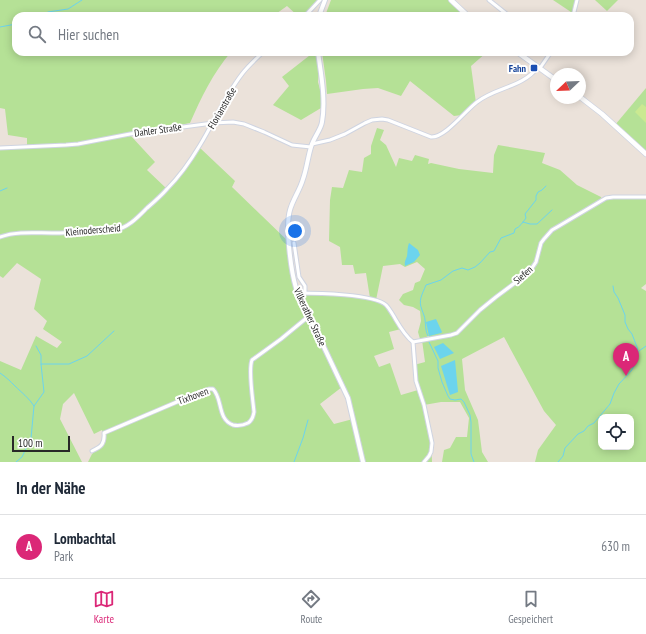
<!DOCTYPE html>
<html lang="de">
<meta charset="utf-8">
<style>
:root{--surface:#fff;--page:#f6f6f7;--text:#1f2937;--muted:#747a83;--line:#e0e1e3;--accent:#db2777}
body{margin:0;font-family:"PT Sans Narrow",sans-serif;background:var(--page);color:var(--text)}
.controls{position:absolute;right:12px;bottom:12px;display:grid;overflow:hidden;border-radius:8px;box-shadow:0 2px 10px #0003}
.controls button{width:36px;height:36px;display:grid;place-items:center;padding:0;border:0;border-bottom:1px solid var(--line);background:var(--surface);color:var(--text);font:20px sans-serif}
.compass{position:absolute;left:550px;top:68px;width:36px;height:36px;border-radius:50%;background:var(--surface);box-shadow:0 2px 10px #0003;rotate:247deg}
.scale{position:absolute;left:12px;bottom:10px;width:58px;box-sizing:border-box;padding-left:4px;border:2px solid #282828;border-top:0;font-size:11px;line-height:14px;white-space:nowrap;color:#282828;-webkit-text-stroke:3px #fff;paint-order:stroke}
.you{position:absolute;left:295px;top:231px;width:14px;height:14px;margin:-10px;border:3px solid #fff;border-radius:50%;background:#1a73e8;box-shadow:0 0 0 6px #1a73e833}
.badge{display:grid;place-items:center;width:26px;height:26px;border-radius:50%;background:var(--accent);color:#fff;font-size:13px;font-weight:700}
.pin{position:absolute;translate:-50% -33px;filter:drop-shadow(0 1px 2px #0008)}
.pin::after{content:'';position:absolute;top:21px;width:14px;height:12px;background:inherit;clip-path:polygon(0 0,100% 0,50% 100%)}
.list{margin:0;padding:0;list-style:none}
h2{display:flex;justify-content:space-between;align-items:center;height:52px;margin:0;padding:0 16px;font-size:17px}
h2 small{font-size:13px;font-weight:400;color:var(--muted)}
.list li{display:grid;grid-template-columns:26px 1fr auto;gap:12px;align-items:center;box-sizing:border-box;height:64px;padding:0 16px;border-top:1px solid var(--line)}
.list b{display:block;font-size:15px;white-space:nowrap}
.list p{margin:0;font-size:13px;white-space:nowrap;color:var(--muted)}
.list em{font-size:13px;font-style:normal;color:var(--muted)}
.icon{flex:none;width:22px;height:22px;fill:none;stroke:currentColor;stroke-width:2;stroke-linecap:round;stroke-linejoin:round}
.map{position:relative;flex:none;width:646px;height:462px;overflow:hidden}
.search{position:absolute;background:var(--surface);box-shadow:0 2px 10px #0003;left:12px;right:12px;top:12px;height:44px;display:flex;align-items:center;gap:10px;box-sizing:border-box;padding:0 14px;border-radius:12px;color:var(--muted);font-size:15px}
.sheet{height:116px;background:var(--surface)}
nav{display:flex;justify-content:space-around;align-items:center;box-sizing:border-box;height:56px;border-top:1px solid var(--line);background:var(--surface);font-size:11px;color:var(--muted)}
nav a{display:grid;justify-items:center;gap:2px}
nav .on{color:var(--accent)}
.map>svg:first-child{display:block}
.green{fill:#b5e196;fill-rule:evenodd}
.pitch{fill:#cae991}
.water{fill:#6cd4ed}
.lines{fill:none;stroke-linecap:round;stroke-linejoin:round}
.stream{stroke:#6cd4ed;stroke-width:1}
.minor-casing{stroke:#cfd4e1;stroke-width:5}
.tertiary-casing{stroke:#cfd4e1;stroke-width:6}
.secondary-casing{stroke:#cfd4e1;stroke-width:6}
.minor{stroke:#fff;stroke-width:3}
.tertiary{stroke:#fff;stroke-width:4}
.secondary{stroke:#fff;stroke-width:4.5}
.transit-dot{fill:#1a4fb4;stroke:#fff;stroke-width:1.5}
.labels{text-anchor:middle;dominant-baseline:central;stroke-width:4;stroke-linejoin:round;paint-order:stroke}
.transit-label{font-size:10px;font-weight:bold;fill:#164399;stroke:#fff;text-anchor:end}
.street-label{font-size:10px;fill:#282828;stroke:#fff}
</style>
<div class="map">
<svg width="646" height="462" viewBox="0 0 646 462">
<rect width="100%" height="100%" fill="#ebe2da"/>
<g class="green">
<path d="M0,0H320L305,16H298L287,6L273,16H16V52H231C213,73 201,98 190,123L82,143L131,136L155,162L147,170L167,189L199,147L235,181L232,187L289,242L291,261L298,293L370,298L366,273L355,274L353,265H342L340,247L329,241L330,200L332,187L343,188L349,170L362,172L364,158L371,154V146L377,128L384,130L380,140L386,145L396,167L399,158L412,161L415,155L429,159L428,164L431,163L459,169L493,173L494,155L498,145L545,153L542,163L560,170L577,185L601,197L602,200L626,198L646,199V284L641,288L646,291V462H535L538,450L556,425L544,411L504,337L462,359L465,390L478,420L482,452L488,462H442L444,450L450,448L456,437H467L469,418L460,402H441L424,405L431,436L432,462H88L92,454L106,441L102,430L94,434L74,393L63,404L60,419L82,462H0V361L21,370L36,336L57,348L62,342L43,329L47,321L34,309L41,279L17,263L3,278L0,276V148L27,147V138L8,135L5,109L0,108ZM417,262L425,269L420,281L415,283L413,290L403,294L399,300L404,305L413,307L420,311L421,321L418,332L420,339L429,336V339L422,340L425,362L414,365L418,390L401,395L390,363L379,367L374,356L394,349L389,332L401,329L386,305L376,300L383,266L400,264L405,267ZM342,387L353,419L334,424L320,404ZM601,417H631V447H601Z"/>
<polygon points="331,0 448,0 465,16 325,16"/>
<polygon points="553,0 577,0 574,14"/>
<polygon points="595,0 618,0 607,11"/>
<polygon points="314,52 316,52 319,72 318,82 322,97 321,108 301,120 273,105 289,86 282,77"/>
<polygon points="322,52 487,52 471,66 476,103 462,115 454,116 410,81 401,96 378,88 363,89 327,94 326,81"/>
<polygon points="646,88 646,154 615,125"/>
</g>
<polygon class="pitch" points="642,104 646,107 646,123 635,112"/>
<g class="water">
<path d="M409,243L418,250L420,255L414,262L405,266C404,261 406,260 407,256C408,250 407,249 409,243Z"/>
<polygon points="436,319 442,332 441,333 429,336 426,322"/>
<polygon points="443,343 454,353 440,359 434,347"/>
<polygon points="455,360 458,392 450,395 441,366"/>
</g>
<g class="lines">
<g class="stream">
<polyline points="41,16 48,12 68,9 82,0"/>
<polyline points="0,27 16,24"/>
<polyline points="0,191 7,188"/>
<polyline points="523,222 530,224 537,224 552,210"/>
<path d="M428,336C425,330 426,326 425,320C425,317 423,313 422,310C418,300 422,295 426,285L441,280L453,271L462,268L468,270L475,267L480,263L490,252L494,251L501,238L514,233L515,229C520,227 523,222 526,218L525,214L536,200V196L538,192L542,190L546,186"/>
<polyline points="429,342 438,361 438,368 442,382 448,396 450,399 455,400 461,399 464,402 470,415 471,422 471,454 474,462"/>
<polyline points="36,346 41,355 41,364"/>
<polyline points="639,351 646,346"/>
<path d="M0,373C6,377 10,381 15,386C22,393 28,397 34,406"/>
<polyline points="16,462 22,457 31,438 34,406 44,392 41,364 69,364 87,356 114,331"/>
<polyline points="294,462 303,438 308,420"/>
<polyline points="558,462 563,456 565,448 578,434 584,431 588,426 594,423 610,404 614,393 619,384 632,370 638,357 638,352 637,347 632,334 628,329 625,322 625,315 618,298 614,292 613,286"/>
</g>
<g class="minor-casing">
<g id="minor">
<polyline points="489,0 509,16"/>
<polyline points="305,16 320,0"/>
<polyline points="573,16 577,0"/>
<polyline points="540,68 551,52"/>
<path d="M312,144L330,140L345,134L365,123L372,120L382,119L388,120L431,137C445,138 466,110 477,102C496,87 522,88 538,67"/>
<polyline points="0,148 66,145 78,144 130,134 213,123 233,122 244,124 264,132 292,145 311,147"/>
<path d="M0,237C17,231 35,233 52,233C73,233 94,231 115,230C128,228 138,217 147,208C154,202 161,196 167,189C179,177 191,160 200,145C214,122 225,96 242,74C248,66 256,59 263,52"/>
<polyline points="294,243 299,277 305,286 305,293"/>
<path d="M298,293C316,293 374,294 386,305C389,308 391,312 393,315C399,325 404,335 413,342L416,381L424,405L432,443L431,452L429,456L424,462"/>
<polyline points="413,342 451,335 457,333 480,310 496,297 524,276 530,271 536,262 541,243 544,239 552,230 559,226 606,198 613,197 646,197"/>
<path d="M92,451C101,447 105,444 104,433L198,393L209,389H213C223,399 217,419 233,425C238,426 244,425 248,423C253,420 253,416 254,412C253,400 248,370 252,360L281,339L309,316"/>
</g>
</g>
<g class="tertiary-casing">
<g id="tertiary">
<polyline points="319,16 325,0"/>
<path d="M318,52C321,74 326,100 322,122C321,129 315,136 312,144C308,155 307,168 303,179C300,190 293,199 290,210C285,227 291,271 296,288L348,398L363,462"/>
</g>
</g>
<g class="secondary-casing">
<g id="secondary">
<polyline points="451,0 468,16"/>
<polyline points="517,52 556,80"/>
<polyline points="580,97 602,114 646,154"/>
</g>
</g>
<use href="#minor" class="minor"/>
<use href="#tertiary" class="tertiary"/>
<use href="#secondary" class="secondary"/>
</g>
<rect class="transit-dot" x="530" y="64" width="8" height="8" rx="2"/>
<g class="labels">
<g class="transit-label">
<text x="526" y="68">Fahn</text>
</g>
<g class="street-label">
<text transform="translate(222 108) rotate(-60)">Florianstraße</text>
<text transform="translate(158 130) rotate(-8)">Dahler Straße</text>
<text transform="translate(93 230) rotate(-5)">Kleinoderscheid</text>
<text transform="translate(523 275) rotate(-42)">Siefen</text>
<text transform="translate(310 317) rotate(65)">Vilkerather Straße</text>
<text transform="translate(193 396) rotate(-20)">Tixhoven</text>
</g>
</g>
</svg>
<div class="controls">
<button><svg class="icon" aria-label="locate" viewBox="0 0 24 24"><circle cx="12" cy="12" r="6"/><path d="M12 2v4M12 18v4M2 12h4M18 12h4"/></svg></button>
</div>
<svg class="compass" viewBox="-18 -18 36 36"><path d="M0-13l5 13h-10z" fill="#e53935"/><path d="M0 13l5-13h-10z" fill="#747a83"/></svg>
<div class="scale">100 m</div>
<div class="you"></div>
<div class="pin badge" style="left:626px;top:376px">A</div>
<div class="search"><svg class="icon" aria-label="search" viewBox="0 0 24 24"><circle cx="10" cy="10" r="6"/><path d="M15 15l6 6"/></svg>Hier suchen</div>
</div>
<section class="sheet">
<h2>In der Nähe<small></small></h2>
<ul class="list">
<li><span class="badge">A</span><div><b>Lombachtal</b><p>Park</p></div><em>630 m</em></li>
</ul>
</section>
<nav>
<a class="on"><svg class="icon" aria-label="map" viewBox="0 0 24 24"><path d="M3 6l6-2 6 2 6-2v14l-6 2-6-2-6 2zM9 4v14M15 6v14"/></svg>Karte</a>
<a><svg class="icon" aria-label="directions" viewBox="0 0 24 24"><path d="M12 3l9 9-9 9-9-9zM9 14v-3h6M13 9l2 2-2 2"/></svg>Route</a>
<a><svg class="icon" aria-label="saved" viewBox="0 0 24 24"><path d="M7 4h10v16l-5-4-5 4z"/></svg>Gespeichert</a>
</nav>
